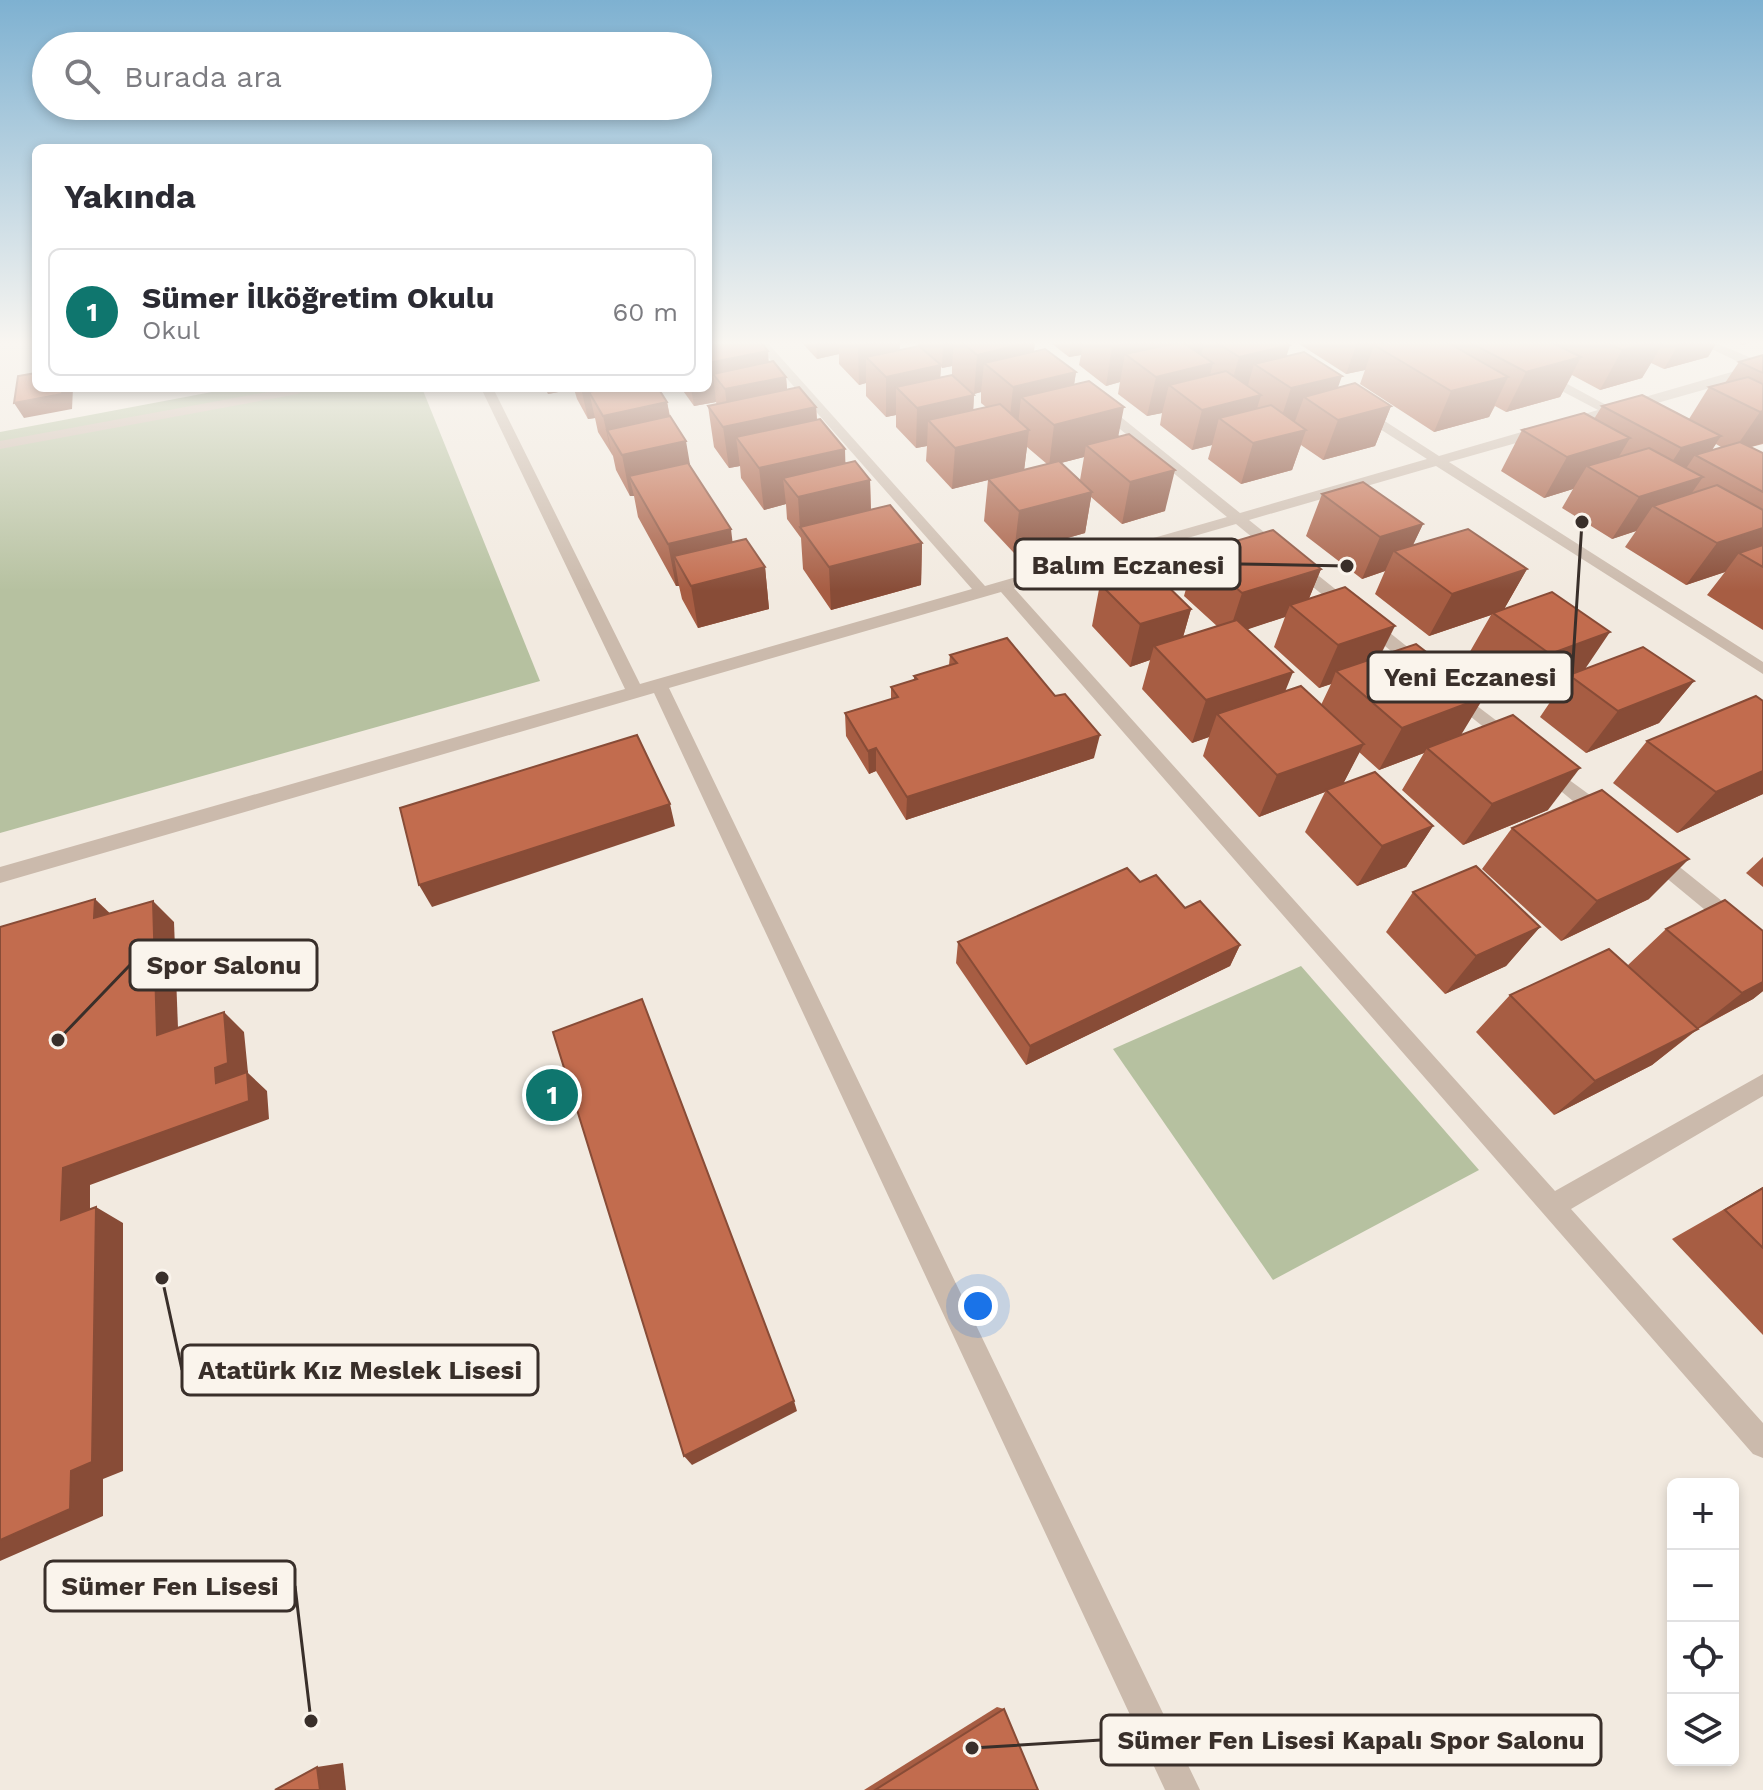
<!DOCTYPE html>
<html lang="tr">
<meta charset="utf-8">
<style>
:root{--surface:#fff;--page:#f7f7f7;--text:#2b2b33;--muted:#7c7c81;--line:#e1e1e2;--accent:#0f766e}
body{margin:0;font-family:"Work Sans",sans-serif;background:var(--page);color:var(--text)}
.controls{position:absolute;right:24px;bottom:24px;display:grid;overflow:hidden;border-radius:12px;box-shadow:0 4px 12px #0003}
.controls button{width:72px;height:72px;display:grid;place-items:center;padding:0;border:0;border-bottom:2px solid var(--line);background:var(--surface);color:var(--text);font:40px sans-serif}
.you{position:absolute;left:978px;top:1306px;width:28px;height:28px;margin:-20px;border:6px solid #fff;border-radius:50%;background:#1a73e8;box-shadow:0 0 0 12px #1a73e833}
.badge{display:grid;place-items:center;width:52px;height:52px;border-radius:50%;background:var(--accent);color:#fff;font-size:26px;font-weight:700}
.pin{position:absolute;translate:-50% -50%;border:4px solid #fff;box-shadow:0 2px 8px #0006}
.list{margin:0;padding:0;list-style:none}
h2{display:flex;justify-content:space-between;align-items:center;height:104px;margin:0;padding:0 32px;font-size:34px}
h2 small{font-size:26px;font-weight:400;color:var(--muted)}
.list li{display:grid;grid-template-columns:52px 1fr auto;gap:24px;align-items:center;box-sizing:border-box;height:128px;margin:0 16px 16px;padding:0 16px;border:2px solid var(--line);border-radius:12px}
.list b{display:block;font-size:30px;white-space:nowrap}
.list p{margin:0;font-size:26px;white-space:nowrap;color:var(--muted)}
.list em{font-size:26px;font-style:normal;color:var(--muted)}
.icon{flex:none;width:44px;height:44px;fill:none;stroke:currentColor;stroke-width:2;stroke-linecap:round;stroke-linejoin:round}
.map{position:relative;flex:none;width:1763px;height:1790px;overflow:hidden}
.search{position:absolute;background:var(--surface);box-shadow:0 4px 12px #0003;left:32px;top:32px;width:680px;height:88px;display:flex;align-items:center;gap:20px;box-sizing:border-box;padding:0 28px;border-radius:44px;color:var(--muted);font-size:30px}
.panel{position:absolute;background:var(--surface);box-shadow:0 4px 12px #0003;left:32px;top:144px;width:680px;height:248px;border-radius:12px}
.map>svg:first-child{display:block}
.green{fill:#b6c1a0}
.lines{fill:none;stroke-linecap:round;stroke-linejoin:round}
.minor{fill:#cbbaac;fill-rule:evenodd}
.wall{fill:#a75d43;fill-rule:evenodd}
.shaded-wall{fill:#884c37}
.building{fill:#c26c4e;stroke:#884c37;stroke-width:2}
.leader{fill:none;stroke:#392f2a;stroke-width:3}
.callout-dot{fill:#392f2a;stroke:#faf4ec;stroke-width:3}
.callout{fill:#faf4ec;stroke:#392f2a;stroke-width:3}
.callout-label{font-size:26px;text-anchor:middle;font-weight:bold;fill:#392f2a}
</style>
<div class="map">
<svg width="1763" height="1790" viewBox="0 0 1763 1790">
<rect width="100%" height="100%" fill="#f2eae0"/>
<g class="green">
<polygon points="233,388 422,388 540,681 0,833 0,432"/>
<polygon points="1301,966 1479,1170 1273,1280 1113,1049"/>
</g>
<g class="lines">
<g class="minor">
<polygon points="753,340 765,340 985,586 1227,517 1098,411 1098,405 1106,405 1240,513 1427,459 1358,415 1358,409 1366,409 1439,456 1598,410 1537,378 1537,372 1545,372 1610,407 1749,367 1693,340 1709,340 1763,363 1763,373 1449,462 1763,662 1763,674 1436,466 1249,520 1425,661 1427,665 1425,669 1413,669 1236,524 1014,588 1555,1191 1763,1074 1763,1096 1571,1209 1763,1423 1763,1458 1753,1454 1001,592 669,688 1200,1790 1165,1790 654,693 0,883 0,867 625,689 481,388 493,388 640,684 972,589"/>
<polygon points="289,388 304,390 298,394 0,449 0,441"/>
<polygon points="1456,690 1518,737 1521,741 1518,745 1506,745 1450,700 1448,696 1450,692"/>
<polygon points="1546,763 1609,809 1611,814 1609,819 1595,819 1540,774 1537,769 1540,764"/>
<polygon points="1654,850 1661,852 1763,934 1763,955 1756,952 1647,862 1644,857 1647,852"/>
</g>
</g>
<g class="wall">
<polygon points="708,340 769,362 786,377 787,390 816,407 817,419 846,463 870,480 871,510 922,543 921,585 831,610 803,569 801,538 787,519 786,504 764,510 741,478 740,466 729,468 714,447 708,406 717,405 716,402 694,406 681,388 708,388"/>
<path d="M802,340H900L899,350L918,346V340H1034L1035,341L1034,351L1076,372L1074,384L1119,436L1165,511L1122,524L1091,497L1085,533L1014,553L984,521L988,480L952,489L926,461L927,446L916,448L896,427V415L886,417L866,396V383L859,385L839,364V354L817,359L802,343ZM952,366V375L940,377L941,367L942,368ZM981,392V403L986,407L973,410L974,394ZM1027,447L1047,464L1024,470ZM1084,457L1080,480L1061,463Z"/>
<polygon points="1047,340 1283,340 1287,356 1338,388 1391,406 1375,446 1323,460 1301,445 1292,470 1241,484 1208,459 1212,445 1192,450 1160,425 1162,413 1147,416 1118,394 1120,382 1106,386 1079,365 1081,355 1069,357"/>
<polygon points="1293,340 1718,340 1708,357 1664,369 1651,363 1642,378 1600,390 1572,375 1560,397 1506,412 1495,406 1489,417 1434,432 1360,384 1365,370 1346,374"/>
<polygon points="1731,340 1760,340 1742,345"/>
<path d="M1763,355V444L1751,447L1763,453V630L1707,595L1725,572L1686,585L1625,547L1636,531L1612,539L1562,508L1573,489L1544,498L1501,471L1522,430L1594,419L1602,406L1689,419L1709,387L1725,383L1739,362ZM1716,444L1721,447L1712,450Z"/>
<polygon points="545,388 658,388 667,402 670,416 690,465 732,542 765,567 769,609 698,628 682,599 679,586 676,586 638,517 634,496 630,496 616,470 613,456 598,432 595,418 588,419 577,399 574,389 548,394"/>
<polygon points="1322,494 1423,524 1412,546 1527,569 1504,609 1585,669 1694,681 1659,723 1586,753 1540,717 1565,680 1522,697 1468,655 1491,615 1429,636 1375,594 1385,571 1362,579 1306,536"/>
<path d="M1196,553L1321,569L1309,598L1380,656L1461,735L1548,810L1463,845L1402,790L1424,753L1379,770L1359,752L1343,784L1433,826L1406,867L1357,886L1305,832L1325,792L1259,817L1203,756L1209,737L1192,743L1142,689L1150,660L1130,667L1092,626L1100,584L1191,609L1183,637L1218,627L1184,596ZM1285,617L1274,647L1319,688L1331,684L1321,705L1285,691L1247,629Z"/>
<polygon points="950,655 1094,758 906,820 876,771 869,774 846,736 845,713 891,700 891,687 914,680 914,676 949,665"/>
<polygon points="1647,741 1763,794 1677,833 1613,783"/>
<polygon points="1512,828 1649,899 1561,941 1482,869"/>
<polygon points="1763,857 1763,887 1746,873"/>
<polygon points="1140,882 1185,908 1240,945 1230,966 1026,1065 956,963 958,942"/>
<polygon points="1413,892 1540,927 1506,966 1445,994 1386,932"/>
<polygon points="1666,929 1763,931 1763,991 1753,999 1698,1029 1652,1065 1554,1115 1476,1032 1510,995 1628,965"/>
<polygon points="1763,1187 1763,1335 1672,1239"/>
<polygon points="997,1707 1004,1709 1038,1790 864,1790"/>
</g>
<g class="shaded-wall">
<polygon points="708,340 746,340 768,351 770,380 786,377 789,413 816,407 818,448 736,437 740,466 729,468 723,427 729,426 725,389 713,374 716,402 694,406 691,388 708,388"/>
<polygon points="816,340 839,340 839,354 817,359"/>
<polygon points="886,340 900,340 899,374 941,365 939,403 974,395 972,435 928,420 927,446 916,448 917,408 896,387 896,415 886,417 886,377 866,357 866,383 859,385 858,346"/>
<polygon points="943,340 954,340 952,366 942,368"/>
<polygon points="1072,340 1083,340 1081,355 1069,357"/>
<polygon points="1141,340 1167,340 1160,373 1125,354 1120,382 1106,386 1112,347"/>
<polygon points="1194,340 1205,340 1199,364 1187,367"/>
<polygon points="1358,340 1393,340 1374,345 1365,370 1346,374"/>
<polygon points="1661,340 1665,340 1642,378 1600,390 1622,350"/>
<polygon points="1681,340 1718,340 1708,357 1664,369"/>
<polygon points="1746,340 1760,340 1742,345"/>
<polygon points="1035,341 1031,380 984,363 981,392 974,394 977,355"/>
<polygon points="1290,345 1279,381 1254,364 1246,392 1228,396 1239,357"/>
<polygon points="1581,357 1560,397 1506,412 1526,372"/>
<polygon points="1213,363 1203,403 1169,385 1162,413 1147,416 1156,377"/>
<polygon points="1076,372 1070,412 1021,397 1018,425 1009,427 1013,387"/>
<polygon points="1342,376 1329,413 1304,397 1294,424 1278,428 1291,388"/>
<polygon points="1508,377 1489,417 1434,432 1451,391"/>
<polygon points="63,388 73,388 72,409 24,418 14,403"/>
<polygon points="547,388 574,388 574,389 548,394"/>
<polygon points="581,388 640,388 667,402 674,443 607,430 612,456 603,416 589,392 595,418 588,419"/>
<polygon points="1261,395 1249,435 1219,418 1212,445 1192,450 1202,410"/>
<polygon points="1391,406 1375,446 1323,460 1338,420"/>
<polygon points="1124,407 1116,448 1086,445 1084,457 1049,466 1054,425"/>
<polygon points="1763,411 1763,443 1732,453 1760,412"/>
<polygon points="1029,430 1024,471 952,489 955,448"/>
<polygon points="1306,430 1292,470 1241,484 1253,443"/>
<polygon points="1721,436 1705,460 1695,455 1677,482 1654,490 1681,448"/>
<polygon points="1630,438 1606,478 1587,466 1573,489 1544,498 1567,457"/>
<polygon points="686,441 693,482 629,476 634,496 630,496 622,455"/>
<polygon points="845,449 846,486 870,480 871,522 800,528 798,497 783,478 786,504 764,510 759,468"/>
<polygon points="1175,470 1165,511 1122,524 1130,482"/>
<polygon points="1703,477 1674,518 1653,506 1636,531 1612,539 1639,497"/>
<polygon points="1092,492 1085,533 1014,553 1019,511"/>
<polygon points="1423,524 1406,560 1394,551 1385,571 1362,579 1380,537"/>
<polygon points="1763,528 1763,546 1739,553 1725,572 1686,585 1717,543"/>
<polygon points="731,529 736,571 674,556 679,586 676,586 668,544"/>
<polygon points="922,543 921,585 831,610 829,567"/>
<polygon points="765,567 769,609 698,628 691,586"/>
<polygon points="1321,569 1304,611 1290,605 1285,617 1228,636 1242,593"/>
<polygon points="1527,569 1503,611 1493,613 1491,615 1429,636 1452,594"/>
<polygon points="1191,609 1179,651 1154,646 1150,660 1130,667 1140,624"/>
<polygon points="1395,626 1374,668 1336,671 1331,684 1319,688 1338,645"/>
<polygon points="1610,632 1581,675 1569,675 1565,680 1522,697 1550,654"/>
<polygon points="1293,672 1276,714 1217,714 1209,737 1192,743 1206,700"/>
<polygon points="1694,681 1659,723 1586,753 1618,711"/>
<polygon points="1484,697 1458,740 1427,748 1424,753 1379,770 1402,728"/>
<polygon points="1100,735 1094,758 906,820 907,797"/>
<polygon points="1364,744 1342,786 1326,790 1325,792 1259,817 1277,775"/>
<polygon points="876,748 876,771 869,774 868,751"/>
<polygon points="1580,768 1548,810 1463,845 1492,804"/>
<polygon points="1763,771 1763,794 1677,833 1716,792"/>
<polygon points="670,804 675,826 432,907 419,885"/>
<polygon points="1433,826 1406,867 1357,886 1382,846"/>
<polygon points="1689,859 1649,899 1561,941 1597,901"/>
<polygon points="95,899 117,920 94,918"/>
<polygon points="153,901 174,922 179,1055 157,1035"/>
<polygon points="1540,927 1506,966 1445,994 1476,956"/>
<polygon points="1240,945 1230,966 1026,1065 1030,1046"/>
<polygon points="1763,982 1763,991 1753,999 1697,1029 1652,1065 1554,1115 1595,1081 1695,1030 1742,993"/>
<polygon points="224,1012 244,1032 248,1073 267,1091 269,1119 90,1185 90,1236 61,1220 63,1168 216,1083 215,1068"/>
<polygon points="96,1207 123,1223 123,1471 103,1479 103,1516 0,1561 0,1540 71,1471"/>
<polygon points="794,1401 797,1411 692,1465 684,1456"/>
<polygon points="343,1763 346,1790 320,1790 317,1767"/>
</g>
<g class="building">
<polygon points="720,340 759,340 768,351 708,363 708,342"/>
<polygon points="853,340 886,340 858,346"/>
<polygon points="959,340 1034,340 1035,341 977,355"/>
<polygon points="1104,340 1141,340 1112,347"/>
<polygon points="1213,340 1283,340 1290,345 1239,357"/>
<polygon points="1395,340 1443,340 1508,377 1451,391 1374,345"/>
<polygon points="1465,340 1547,340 1581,357 1526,372"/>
<polygon points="1601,340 1661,340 1622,350"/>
<polygon points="1182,342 1213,363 1156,377 1125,354"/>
<polygon points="919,346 941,365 886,377 866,357"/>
<polygon points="1045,349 1076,372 1013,387 984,363"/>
<polygon points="1304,352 1342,376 1291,388 1254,364"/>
<polygon points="1763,355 1763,373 1739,362"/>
<polygon points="773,361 786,377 725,389 713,374"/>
<polygon points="1226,371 1261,395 1202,410 1169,385"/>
<polygon points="36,373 36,388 63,388 62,394 14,403 18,376"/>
<polygon points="952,375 974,395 917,408 896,387"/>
<polygon points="1748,377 1763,384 1763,411 1760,412 1709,387"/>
<polygon points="1089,381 1124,407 1054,425 1021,397"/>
<polygon points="1355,383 1391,406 1338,420 1304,397"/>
<polygon points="799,387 816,407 723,427 708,406"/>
<polygon points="608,388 658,388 667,402 603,416 589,392"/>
<polygon points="1642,395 1721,436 1681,448 1602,406"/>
<polygon points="1000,404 1029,430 955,448 928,420"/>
<polygon points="1271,405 1306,430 1253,443 1219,418"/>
<polygon points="1584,413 1630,438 1567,457 1522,430"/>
<polygon points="670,416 686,441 622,455 607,430"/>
<polygon points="820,419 845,449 759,468 736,437"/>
<polygon points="1129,434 1175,470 1130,482 1086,445"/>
<polygon points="1740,442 1763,453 1763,492 1695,455"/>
<polygon points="1649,448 1703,477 1639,497 1587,466"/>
<polygon points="855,461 870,480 798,497 783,478"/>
<polygon points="1059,461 1092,492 1019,511 988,479"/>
<polygon points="688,463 731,529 668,544 629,476"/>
<polygon points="1363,482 1423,524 1380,537 1322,494"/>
<polygon points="1717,485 1763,510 1763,528 1717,543 1653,506"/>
<polygon points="890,505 922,543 829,567 800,527"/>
<polygon points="1468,529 1527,569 1452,594 1394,551"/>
<polygon points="1273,530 1321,569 1242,593 1196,553"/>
<polygon points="746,539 765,567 691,586 674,556"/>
<polygon points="1763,545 1763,567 1739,553"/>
<polygon points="1150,569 1191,609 1140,624 1100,584"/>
<polygon points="1345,587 1395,626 1338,645 1290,605"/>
<polygon points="1552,592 1610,632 1550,654 1493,613"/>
<polygon points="1237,620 1293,672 1206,700 1154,646"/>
<polygon points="1007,638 1055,696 1065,694 1100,735 907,797 876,748 868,751 845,713 898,697 891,687 917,679 914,676 957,663 950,655"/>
<polygon points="1416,644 1484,697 1402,728 1336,671"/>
<polygon points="1643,647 1694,681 1618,711 1569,675"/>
<polygon points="1301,686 1364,744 1277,775 1217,714"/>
<polygon points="1756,696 1763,701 1763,771 1716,792 1647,741"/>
<polygon points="1513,715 1580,768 1492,804 1427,748"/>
<polygon points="637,735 670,804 419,885 400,808"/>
<polygon points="1375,772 1433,826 1382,846 1326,790"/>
<polygon points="1602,790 1689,859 1597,901 1512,828"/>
<polygon points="1476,866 1540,927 1476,956 1413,892"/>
<polygon points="1127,868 1140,882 1156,875 1185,908 1200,901 1240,945 1030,1046 958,942"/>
<polygon points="95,899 94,918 153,901 157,1035 224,1012 228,1063 215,1068 216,1083 247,1072 249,1101 63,1168 61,1220 96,1207 92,1462 71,1471 70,1509 0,1540 0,927"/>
<polygon points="1725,900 1763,931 1763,982 1742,993 1666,929"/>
<polygon points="1609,949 1698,1029 1595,1081 1510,995"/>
<polygon points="642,999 794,1401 684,1456 553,1032"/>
<polygon points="1763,1188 1763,1248 1725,1210"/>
<polygon points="1004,1709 1038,1790 875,1790"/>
<polygon points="317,1767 320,1790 275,1790"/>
</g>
<linearGradient id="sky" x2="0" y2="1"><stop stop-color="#7eb1d1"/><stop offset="0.58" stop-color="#f9f6f1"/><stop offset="1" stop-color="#f9f6f1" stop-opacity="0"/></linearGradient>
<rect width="1763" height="591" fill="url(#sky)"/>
<path class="leader" d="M1347 566L1240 564M1582 522L1572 677M58 1040L130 965M162 1278L182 1370M311 1721L295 1586M972 1748L1101 1740"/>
<g class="callout-dot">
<circle cx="1347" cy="566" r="8"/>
<circle cx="1582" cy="522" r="8"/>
<circle cx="58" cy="1040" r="8"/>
<circle cx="162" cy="1278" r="8"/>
<circle cx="311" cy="1721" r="8"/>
<circle cx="972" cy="1748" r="8"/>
</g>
<g class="callout">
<rect x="1015" y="539" width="225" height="50" rx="8"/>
<rect x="1368" y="652" width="204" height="50" rx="8"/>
<rect x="130" y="940" width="187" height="50" rx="8"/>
<rect x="182" y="1345" width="356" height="50" rx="8"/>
<rect x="45" y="1561" width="250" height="50" rx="8"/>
<rect x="1101" y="1715" width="500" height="50" rx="8"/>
</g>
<g class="callout-label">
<text x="1128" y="574">Balım Eczanesi</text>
<text x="1470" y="686">Yeni Eczanesi</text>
<text x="224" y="974">Spor Salonu</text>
<text x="360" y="1379">Atatürk Kız Meslek Lisesi</text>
<text x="170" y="1595">Sümer Fen Lisesi</text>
<text x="1351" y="1749">Sümer Fen Lisesi Kapalı Spor Salonu</text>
</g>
</svg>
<div class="controls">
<button>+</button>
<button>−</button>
<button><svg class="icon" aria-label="locate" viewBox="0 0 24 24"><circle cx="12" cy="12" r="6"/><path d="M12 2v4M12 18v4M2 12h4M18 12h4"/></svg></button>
<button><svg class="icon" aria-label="layers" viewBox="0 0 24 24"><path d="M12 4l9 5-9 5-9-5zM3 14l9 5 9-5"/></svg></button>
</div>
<div class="you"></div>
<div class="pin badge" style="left:552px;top:1095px">1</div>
<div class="search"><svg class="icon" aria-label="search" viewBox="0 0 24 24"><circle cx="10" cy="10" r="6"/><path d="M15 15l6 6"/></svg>Burada ara</div>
<section class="panel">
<h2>Yakında<small></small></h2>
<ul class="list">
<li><span class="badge">1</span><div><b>Sümer İlköğretim Okulu</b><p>Okul</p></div><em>60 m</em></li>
</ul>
</section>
</div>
